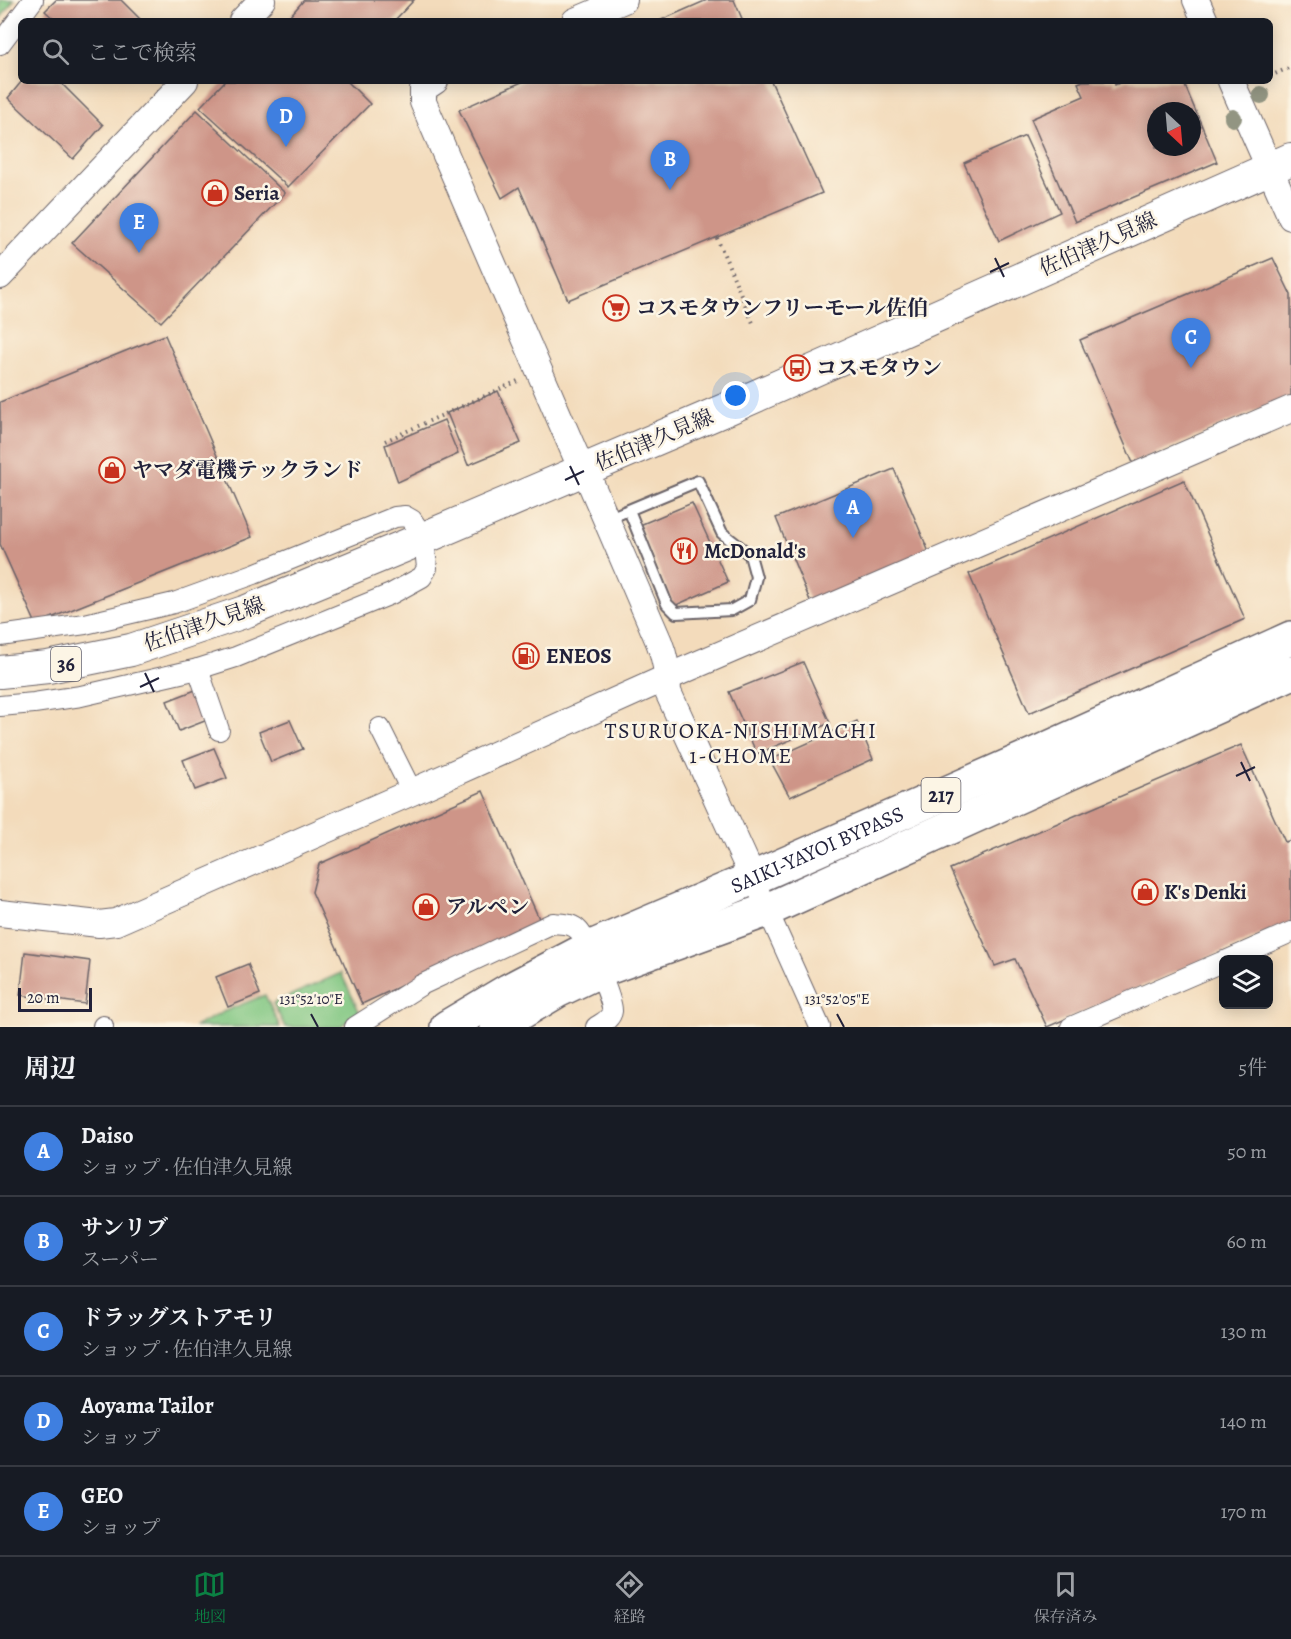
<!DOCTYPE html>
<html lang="ja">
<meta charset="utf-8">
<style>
:root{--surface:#171b24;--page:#20242c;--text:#f1f3f6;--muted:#9ea1a6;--line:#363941;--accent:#0b8043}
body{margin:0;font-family:Alegreya,"Noto Serif JP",serif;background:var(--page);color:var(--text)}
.controls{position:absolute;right:18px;bottom:18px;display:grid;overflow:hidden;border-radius:9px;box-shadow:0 3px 15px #0003}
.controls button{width:54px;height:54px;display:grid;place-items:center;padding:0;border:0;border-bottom:2px solid var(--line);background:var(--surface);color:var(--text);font:30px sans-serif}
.compass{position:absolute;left:1147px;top:102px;width:54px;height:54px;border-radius:50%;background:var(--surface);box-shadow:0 3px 15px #0003;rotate:154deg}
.scale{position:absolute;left:18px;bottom:15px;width:74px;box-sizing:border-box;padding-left:6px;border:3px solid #22223b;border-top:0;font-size:16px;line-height:21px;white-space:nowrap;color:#22223b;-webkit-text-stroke:4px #fcf5e5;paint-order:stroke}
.you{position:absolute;left:736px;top:396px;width:21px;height:21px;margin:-15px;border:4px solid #fff;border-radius:50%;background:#1a73e8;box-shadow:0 0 0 9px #1a73e833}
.badge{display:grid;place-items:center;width:39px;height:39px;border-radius:50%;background:var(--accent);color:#fff;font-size:20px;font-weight:700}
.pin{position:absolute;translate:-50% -50px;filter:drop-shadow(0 2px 3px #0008)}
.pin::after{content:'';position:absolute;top:32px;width:21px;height:18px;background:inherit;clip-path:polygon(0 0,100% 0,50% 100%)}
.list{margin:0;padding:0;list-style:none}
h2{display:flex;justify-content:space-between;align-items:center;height:78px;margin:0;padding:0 24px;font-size:26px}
h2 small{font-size:20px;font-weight:400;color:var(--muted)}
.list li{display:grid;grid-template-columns:39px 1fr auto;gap:18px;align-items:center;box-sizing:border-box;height:90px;padding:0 24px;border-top:2px solid var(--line)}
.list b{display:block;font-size:22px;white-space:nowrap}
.list p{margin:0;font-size:20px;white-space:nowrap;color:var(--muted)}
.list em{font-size:20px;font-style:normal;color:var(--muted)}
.icon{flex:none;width:33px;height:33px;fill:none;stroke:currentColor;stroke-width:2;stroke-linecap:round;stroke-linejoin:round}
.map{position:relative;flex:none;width:1291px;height:1027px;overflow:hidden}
.search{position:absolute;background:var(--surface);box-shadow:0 3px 15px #0003;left:18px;right:18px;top:18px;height:66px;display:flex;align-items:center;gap:15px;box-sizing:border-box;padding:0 21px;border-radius:9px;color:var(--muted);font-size:22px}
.sheet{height:528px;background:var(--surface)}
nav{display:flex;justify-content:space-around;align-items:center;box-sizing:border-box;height:84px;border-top:2px solid var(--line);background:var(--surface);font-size:16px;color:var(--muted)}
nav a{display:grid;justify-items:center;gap:3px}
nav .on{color:var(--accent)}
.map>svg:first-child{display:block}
.green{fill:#80c681;stroke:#51745e;stroke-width:1.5}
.building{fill:#ce9588;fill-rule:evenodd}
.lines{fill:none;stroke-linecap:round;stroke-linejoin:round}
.service-casing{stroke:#6b6368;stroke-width:14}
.minor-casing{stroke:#6b6368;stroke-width:22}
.tertiary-casing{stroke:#6b6368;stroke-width:28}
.primary-casing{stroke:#6b6368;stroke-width:34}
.trunk-casing{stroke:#6b6368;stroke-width:36}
.path{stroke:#6b6368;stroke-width:4;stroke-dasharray:1.5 4.5;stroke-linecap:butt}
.service{stroke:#fff;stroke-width:10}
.minor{stroke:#fff;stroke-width:20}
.tertiary{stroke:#fff;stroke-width:26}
.primary{stroke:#fff;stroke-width:32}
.trunk{stroke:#fff;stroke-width:33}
.tree{fill:#929582}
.ticks{fill:none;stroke:#22223b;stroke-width:2}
.labels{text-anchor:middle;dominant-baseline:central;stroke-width:5;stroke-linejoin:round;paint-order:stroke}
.shield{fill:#fcf5e5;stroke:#63616e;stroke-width:1.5}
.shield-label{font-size:20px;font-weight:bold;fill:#22223b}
.poi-label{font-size:21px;font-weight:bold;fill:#22223b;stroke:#fcf5e5;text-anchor:start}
.street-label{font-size:21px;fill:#22223b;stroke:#fcf5e5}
.neighbourhood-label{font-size:22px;letter-spacing:1.5px;fill:#22223b;stroke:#fcf5e5}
.ticks-label{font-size:15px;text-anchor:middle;fill:#22223b;stroke:#fcf5e5;stroke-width:5;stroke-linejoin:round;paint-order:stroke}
</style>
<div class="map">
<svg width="1291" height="1027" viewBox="0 0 1291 1027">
<rect width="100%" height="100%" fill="#fcf5e5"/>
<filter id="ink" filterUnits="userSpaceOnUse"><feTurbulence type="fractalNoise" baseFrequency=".0167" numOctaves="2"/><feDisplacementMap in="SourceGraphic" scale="12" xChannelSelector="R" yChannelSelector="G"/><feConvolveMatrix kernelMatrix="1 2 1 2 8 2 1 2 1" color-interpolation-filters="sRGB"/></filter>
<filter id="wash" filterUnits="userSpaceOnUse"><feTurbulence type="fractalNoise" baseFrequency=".008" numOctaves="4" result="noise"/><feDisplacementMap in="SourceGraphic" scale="24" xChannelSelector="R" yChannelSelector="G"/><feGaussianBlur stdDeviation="1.35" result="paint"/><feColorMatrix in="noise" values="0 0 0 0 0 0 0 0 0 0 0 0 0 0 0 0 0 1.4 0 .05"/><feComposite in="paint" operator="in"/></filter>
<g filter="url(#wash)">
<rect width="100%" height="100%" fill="#f3dbbb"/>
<g class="green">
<polygon points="0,0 14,0 0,19"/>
<polygon points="341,973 360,1013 339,1027 285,1027 273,1003"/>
<polygon points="265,995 280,1027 194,1027 223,1012"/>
</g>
<g id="blocks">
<g class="building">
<polygon points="56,0 121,0 142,21 56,21 45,11"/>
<polygon points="304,0 414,0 394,21 296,21 290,16"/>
<polygon points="707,0 734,0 743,21 659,21"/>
<polygon points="22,81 59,81 103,125 73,159 8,98"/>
<polygon points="225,81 347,81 370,104 288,187 200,107"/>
<polygon points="524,81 771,81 822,193 568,300 519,187 502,198 459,110"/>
<path d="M1083,81H1114L1115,85L1124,81H1183L1217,162L1075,222L1031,119L1084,96L1078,83ZM1156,111H1192V147H1156Z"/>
<polygon points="197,110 285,193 161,322 72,243"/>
<polygon points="1025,136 1060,212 999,241 964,163"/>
<polygon points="1273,258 1291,295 1291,396 1133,463 1080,340"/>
<polygon points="165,335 252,537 36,624 0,544 0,402"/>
<polygon points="498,391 521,443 468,465 447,413"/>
<polygon points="444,420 458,454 398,482 385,445"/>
<polygon points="894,469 931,557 813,608 776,518"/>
<polygon points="1184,480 1245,619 1029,713 969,574"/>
<polygon points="692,503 728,582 674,606 640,525"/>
<polygon points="803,662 830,723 757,754 729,692"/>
<polygon points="198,689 210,719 179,731 167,701"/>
<polygon points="290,720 303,749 271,762 259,732"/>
<polygon points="857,721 873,759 790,797 770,760"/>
<polygon points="1241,745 1285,842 1291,840 1291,922 1047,1027 1015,959 995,966 950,869"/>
<polygon points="214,748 227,778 195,790 183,760"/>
<polygon points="483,791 540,921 362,1004 312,892 319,864"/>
<polygon points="25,952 90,961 85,1004 20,995"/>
<polygon points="248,964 260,994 228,1007 216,977"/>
</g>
</g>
</g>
<g filter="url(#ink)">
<use href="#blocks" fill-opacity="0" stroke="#6b6368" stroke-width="1.5"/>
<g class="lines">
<g class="service-casing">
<polyline id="service" points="607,519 698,481 722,533 750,555 756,577 750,600 732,610 676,613 667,604 629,510"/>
</g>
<g class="minor-casing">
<g id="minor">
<polyline points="0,44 33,0"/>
<polyline points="0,636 85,624 174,603 254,574 395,517 405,516 412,520 424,538 427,568 422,577 391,594 236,657 198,669 81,696 34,703 0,706"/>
<polyline points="198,669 219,730"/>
<polyline points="380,728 412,792"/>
<polyline points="753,878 820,1027"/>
<polyline points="1228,960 1291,932"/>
<polyline points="103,1027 103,1026"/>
<path d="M355,1027L421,985L553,923C563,924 572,923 579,931C587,940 613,1000 612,1011C611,1019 602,1023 596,1027"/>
<polyline points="1071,1027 1224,961"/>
</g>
</g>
<g class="tertiary-casing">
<g id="tertiary">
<polyline points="1196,0 1205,21"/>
<polyline points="242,21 262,0"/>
<polyline points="575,21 624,0"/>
<path d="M435,81L423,89V102L582,470L591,484L659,642C666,659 668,674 668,692L753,878"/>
<polyline points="1231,81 1291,217"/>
<polyline points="0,276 185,81"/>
<polyline points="0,913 99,924 116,922 412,792 668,677 1291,409"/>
</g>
</g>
<g class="primary-casing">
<polyline id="primary" points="0,672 48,667 131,650 247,611 424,538 729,408 1291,159"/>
</g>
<g class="trunk-casing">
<g id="trunk">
<path id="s1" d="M447,1027L509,990L589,948L753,878L1033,755L1291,638"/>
<polyline points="497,1027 557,991 599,971 767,910 1291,673"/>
</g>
</g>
<g class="path">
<polyline points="1270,76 1291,67"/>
<polyline points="717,238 753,323"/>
<polyline points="385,441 518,381"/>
</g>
<use href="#service" class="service"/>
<use href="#minor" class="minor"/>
<use href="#tertiary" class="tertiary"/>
<use href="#primary" class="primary"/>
<use href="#trunk" class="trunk"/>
</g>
<g class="tree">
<circle cx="1261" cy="95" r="9"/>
<circle cx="1233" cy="118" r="9"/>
</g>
</g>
<path class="ticks" d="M995,258L1004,277M990,272L1009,263M570,466L579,485M565,480L584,471M145,673L154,692M140,687L159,678M1241,762L1250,781M1236,776L1255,767M311,1014L318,1027M837,1014L844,1027"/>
<defs>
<g id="shop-ring" transform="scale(1.35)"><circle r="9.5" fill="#fcf5e5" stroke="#c8321e" stroke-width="1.5"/><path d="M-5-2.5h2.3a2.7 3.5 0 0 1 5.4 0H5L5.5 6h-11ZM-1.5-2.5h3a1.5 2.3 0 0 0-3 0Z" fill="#c8321e"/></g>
<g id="supermarket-ring" transform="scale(1.35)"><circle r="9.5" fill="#fcf5e5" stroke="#c8321e" stroke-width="1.5"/><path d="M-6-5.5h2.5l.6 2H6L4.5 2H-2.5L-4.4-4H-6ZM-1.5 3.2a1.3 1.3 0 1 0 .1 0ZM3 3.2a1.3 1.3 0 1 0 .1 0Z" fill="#c8321e"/></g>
<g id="bus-ring" transform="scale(1.35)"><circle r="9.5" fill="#fcf5e5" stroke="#c8321e" stroke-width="1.5"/><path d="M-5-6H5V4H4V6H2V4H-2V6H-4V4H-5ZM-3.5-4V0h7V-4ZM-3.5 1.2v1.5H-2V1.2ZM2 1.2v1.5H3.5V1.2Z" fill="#c8321e"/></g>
<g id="restaurant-ring" transform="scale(1.35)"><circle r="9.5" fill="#fcf5e5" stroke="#c8321e" stroke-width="1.5"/><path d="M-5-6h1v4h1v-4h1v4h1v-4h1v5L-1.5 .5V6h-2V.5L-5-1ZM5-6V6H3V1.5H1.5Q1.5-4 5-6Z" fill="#c8321e"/></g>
<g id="fuel-ring" transform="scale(1.35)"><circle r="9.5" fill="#fcf5e5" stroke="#c8321e" stroke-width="1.5"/><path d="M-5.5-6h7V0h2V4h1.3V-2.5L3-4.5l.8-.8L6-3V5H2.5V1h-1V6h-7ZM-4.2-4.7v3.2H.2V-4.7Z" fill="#c8321e"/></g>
</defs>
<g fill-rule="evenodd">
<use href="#shop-ring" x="215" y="193"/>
<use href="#supermarket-ring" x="616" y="308"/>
<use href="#bus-ring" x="797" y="368"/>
<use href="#shop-ring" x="112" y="470"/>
<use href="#restaurant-ring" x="684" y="551"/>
<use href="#fuel-ring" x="526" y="656"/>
<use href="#shop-ring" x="1145" y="892"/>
<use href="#shop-ring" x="426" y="907"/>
</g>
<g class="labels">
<g class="shield">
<rect x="51" y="647" width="30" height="34" rx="4.5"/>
<rect x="921.5" y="778" width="39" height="34" rx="4.5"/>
</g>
<g class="shield-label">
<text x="66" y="664">36</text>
<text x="941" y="795">217</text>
</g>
<g class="poi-label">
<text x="234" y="193">Seria</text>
<text x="636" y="308">コスモタウンフリーモール佐伯</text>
<text x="816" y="368">コスモタウン</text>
<text x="132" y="470">ヤマダ電機テックランド</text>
<text x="704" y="551">McDonald's</text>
<text x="546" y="656">ENEOS</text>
<text x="1164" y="892">K's Denki</text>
<text x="446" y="907">アルペン</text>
</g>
<g class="street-label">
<text transform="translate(1098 244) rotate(-24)">佐伯津久見線</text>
<text transform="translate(654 440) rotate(-23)">佐伯津久見線</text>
<text transform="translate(204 624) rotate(-19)">佐伯津久見線</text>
<text stroke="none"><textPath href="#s1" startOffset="411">SAIKI-YAYOI BYPASS</textPath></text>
</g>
<g class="neighbourhood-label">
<text x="741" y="731">TSURUOKA-NISHIMACHI<tspan x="741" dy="25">1-CHOME</tspan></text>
</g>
</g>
<g class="ticks-label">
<text x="311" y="1004">131°52'10"E</text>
<text x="837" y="1004">131°52'05"E</text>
</g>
</svg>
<div class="controls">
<button><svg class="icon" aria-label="layers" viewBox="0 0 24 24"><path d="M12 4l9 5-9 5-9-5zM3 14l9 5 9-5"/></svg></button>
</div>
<svg class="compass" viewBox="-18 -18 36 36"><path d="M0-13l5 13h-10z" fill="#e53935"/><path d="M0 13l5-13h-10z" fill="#9ea1a6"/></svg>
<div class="scale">20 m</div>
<div class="you"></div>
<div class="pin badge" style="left:853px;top:538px;background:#3f7fe0">A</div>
<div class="pin badge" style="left:670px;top:190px;background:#3f7fe0">B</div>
<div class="pin badge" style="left:1191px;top:368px;background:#3f7fe0">C</div>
<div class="pin badge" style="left:286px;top:147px;background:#3f7fe0">D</div>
<div class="pin badge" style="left:139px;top:253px;background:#3f7fe0">E</div>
<div class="search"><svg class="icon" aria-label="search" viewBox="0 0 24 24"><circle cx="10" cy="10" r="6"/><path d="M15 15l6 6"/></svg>ここで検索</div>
</div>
<section class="sheet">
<h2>周辺<small>5件</small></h2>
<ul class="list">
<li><span class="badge" style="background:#3f7fe0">A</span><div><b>Daiso</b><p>ショップ · 佐伯津久見線</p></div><em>50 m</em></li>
<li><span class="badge" style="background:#3f7fe0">B</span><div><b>サンリブ</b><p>スーパー</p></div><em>60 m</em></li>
<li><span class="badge" style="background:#3f7fe0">C</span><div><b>ドラッグストアモリ</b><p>ショップ · 佐伯津久見線</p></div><em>130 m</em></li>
<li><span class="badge" style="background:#3f7fe0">D</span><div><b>Aoyama Tailor</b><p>ショップ</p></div><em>140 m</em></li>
<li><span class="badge" style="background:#3f7fe0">E</span><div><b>GEO</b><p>ショップ</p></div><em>170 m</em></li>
</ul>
</section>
<nav>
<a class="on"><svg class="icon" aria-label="map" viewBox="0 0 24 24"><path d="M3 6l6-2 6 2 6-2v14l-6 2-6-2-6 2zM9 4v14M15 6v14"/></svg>地図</a>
<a><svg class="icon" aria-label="directions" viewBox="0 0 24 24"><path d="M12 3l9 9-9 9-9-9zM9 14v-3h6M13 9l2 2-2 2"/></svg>経路</a>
<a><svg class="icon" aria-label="saved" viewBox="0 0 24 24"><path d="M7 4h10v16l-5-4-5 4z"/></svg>保存済み</a>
</nav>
